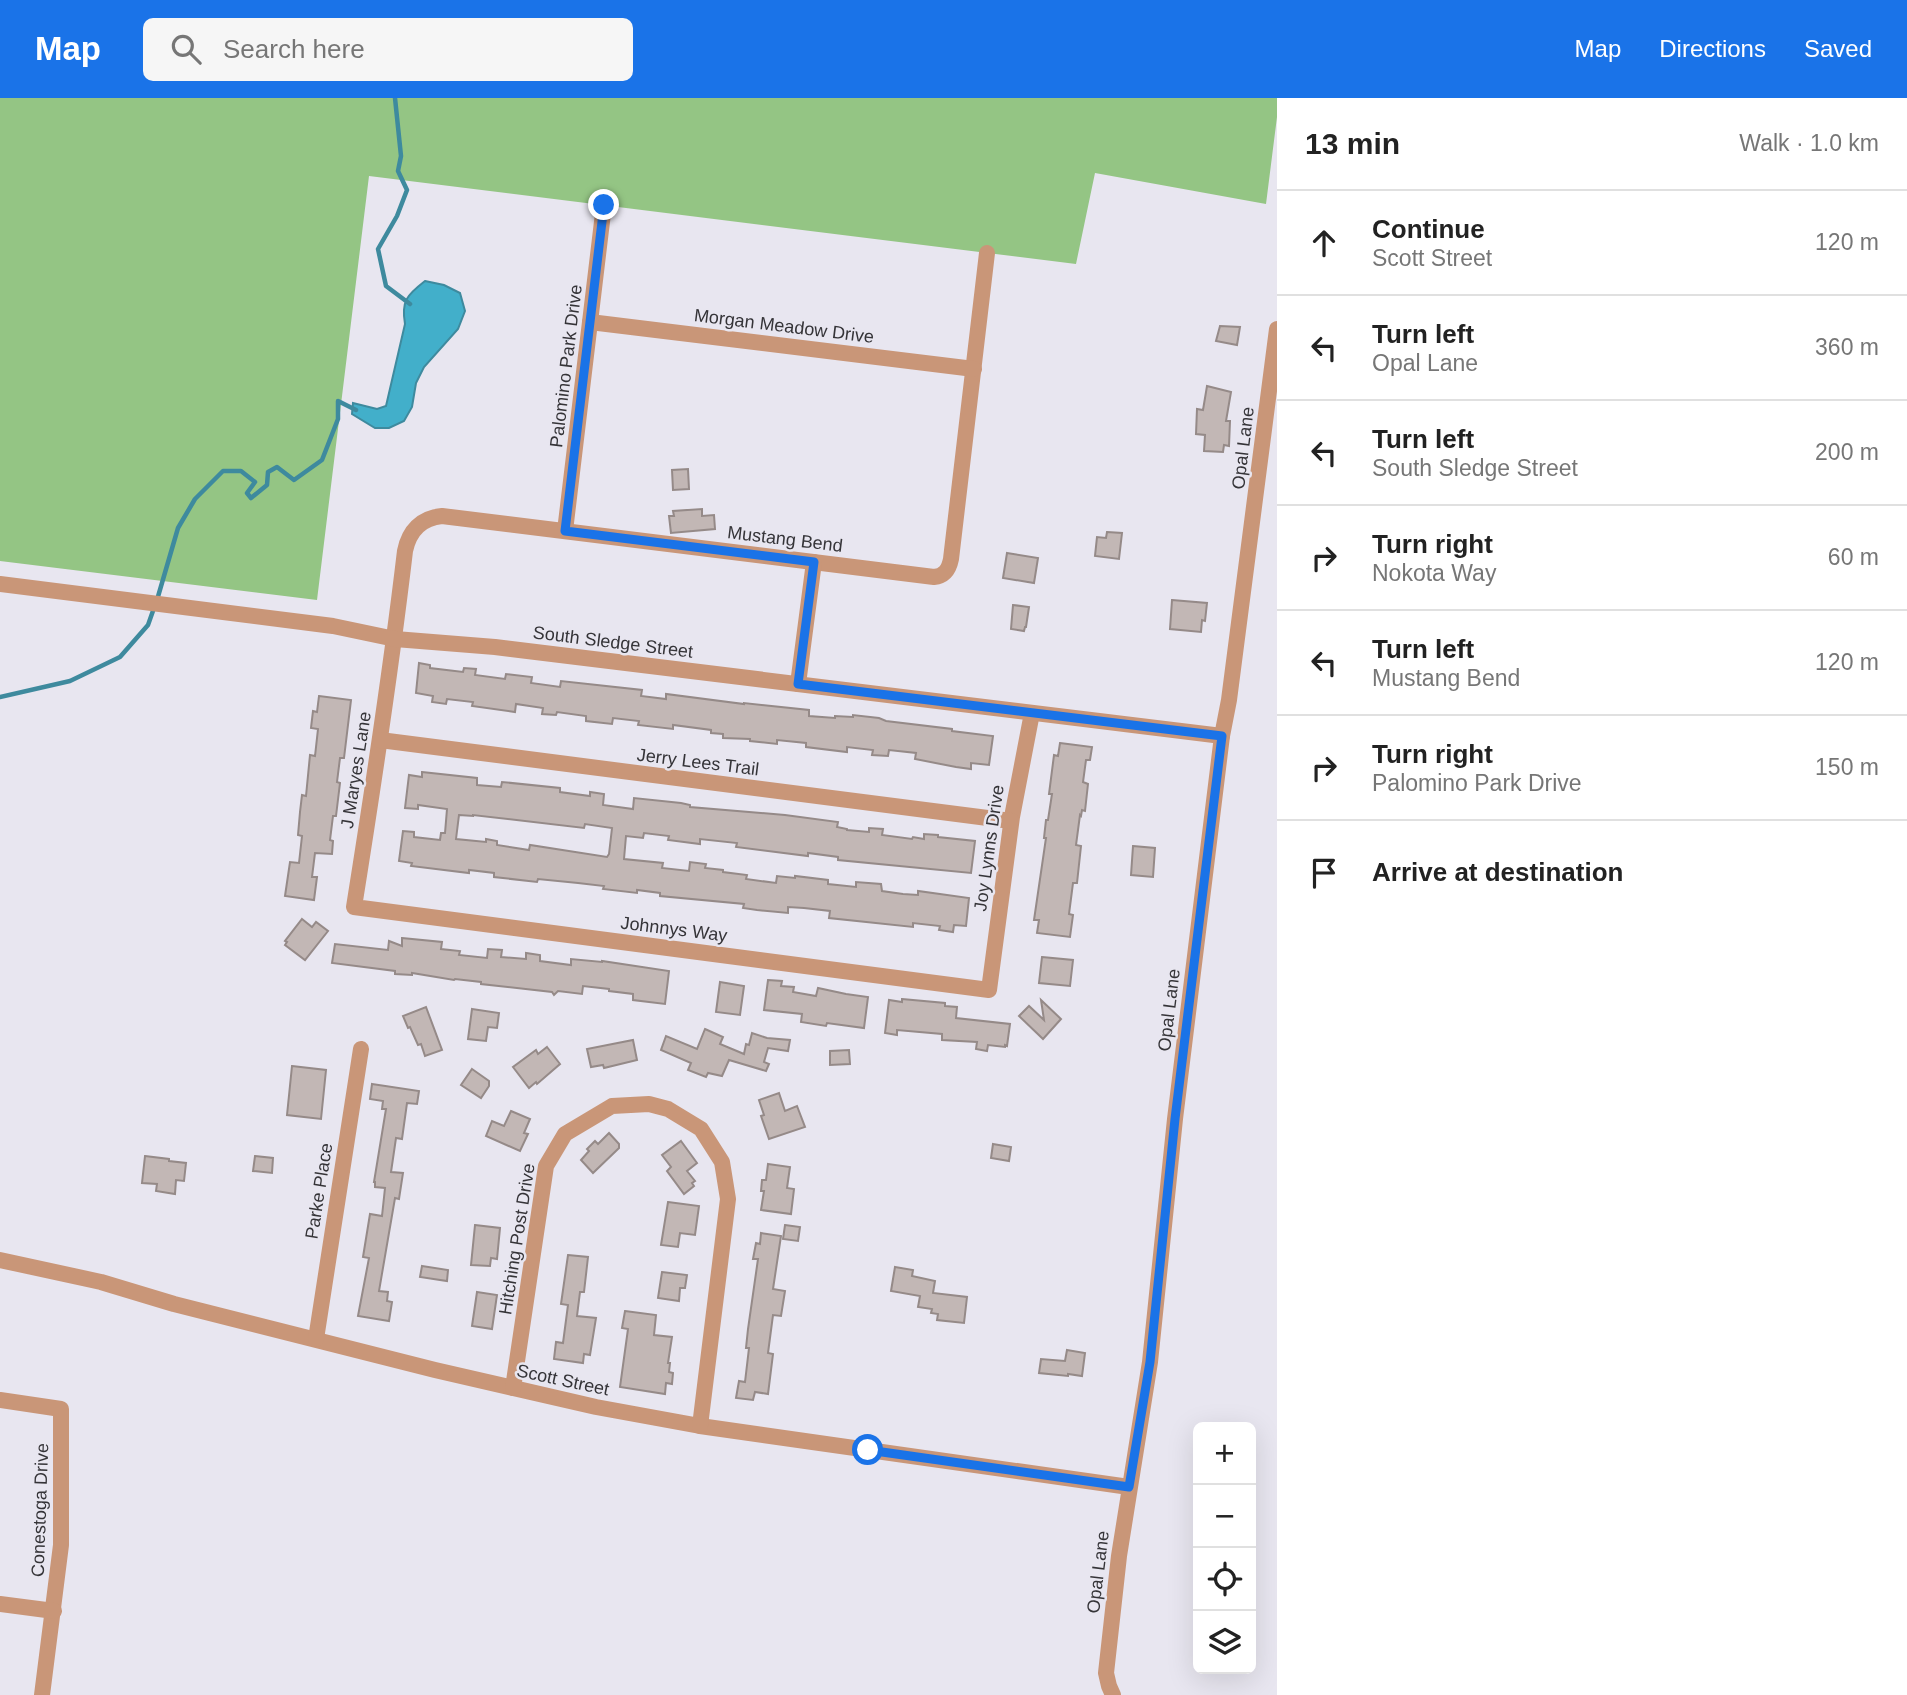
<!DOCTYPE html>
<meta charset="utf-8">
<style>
:root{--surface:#fff;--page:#f6f6f6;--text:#222;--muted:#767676;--line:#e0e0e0;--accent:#1a73e8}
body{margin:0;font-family:Arial,sans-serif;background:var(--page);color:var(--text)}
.controls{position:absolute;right:21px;bottom:21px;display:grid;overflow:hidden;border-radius:10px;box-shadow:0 7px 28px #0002}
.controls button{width:63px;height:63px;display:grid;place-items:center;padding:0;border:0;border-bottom:2px solid var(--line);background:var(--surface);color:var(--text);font:35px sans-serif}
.stop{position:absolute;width:21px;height:21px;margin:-16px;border:5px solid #1a73e8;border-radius:50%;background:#fff}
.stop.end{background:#1a73e8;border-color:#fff;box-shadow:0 2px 7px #0008}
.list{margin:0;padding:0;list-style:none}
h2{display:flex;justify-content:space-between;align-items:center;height:91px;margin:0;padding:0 28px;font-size:30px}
h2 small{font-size:23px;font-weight:400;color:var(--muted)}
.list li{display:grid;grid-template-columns:46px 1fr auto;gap:21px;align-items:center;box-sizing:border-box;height:105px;padding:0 28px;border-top:2px solid var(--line)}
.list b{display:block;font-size:26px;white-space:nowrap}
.list p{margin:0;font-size:23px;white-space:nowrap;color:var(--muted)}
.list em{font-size:23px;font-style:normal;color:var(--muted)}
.icon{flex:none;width:38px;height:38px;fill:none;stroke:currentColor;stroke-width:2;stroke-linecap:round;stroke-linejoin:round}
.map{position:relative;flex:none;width:1277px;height:1597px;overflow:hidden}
header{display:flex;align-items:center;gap:42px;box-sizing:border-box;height:98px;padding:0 35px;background:var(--accent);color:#fff}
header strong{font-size:33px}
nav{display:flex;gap:38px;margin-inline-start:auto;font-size:24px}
.search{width:490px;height:63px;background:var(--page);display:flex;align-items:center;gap:18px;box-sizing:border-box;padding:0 24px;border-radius:10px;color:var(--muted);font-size:26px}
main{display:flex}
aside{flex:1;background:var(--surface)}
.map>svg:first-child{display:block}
.green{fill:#94c584}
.water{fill:#42afca;stroke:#3e8a9e;stroke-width:2}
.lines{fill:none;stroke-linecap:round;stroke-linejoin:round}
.stream{stroke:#3e8a9e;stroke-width:4.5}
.building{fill:#c2b7b5;stroke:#958a88;stroke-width:2;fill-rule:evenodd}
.minor{stroke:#c99678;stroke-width:16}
.route{stroke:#1a73e8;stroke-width:9}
.labels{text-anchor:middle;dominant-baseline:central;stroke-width:5;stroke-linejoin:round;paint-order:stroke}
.street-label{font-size:18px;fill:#353438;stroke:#e8e6f0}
</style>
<header>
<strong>Map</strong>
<div class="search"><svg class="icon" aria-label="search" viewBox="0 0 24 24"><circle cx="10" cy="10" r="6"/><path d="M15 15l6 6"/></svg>Search here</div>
<nav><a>Map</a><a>Directions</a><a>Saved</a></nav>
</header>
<main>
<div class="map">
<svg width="1277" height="1597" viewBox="0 0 1277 1597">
<rect width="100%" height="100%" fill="#e8e6f0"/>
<polygon class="green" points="0,0 1277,0 1277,19 1266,106 1095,75 1076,166 369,78 317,502 0,463"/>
<path class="water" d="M425,183L444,187L460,195L465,213L458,231L424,269L416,285L412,309L404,323L389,330H375L352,316L353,305L377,311L386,308L405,226C401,203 407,197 425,183Z"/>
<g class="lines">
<g class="stream">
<polyline points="395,0 401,58 398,73 407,92 397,118 378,151 386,188 410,206"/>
<polyline points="157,502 178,430 195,401 223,373 241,373 255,384 247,395 251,400 267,387 268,374 277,369 294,382 322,362 338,321 338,303 356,312"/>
<polyline points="0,599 70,583 120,559 148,527 154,510"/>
</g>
</g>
<g class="building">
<polygon points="1220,228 1240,229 1237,247 1216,243"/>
<polygon points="1207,288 1231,294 1226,323 1230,323 1229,348 1224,347 1223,354 1204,353 1205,337 1196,336 1197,311 1203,312"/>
<polygon points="688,371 689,391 673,392 672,372"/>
<polygon points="702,411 702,418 714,417 715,431 671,435 669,418 674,418 673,413"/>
<polygon points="1107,434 1122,435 1119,461 1095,458 1097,439 1106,440"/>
<polygon points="1007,455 1038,460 1034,485 1003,480"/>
<polygon points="1172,502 1207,505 1205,523 1202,522 1201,534 1170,531"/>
<polygon points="1013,507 1029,509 1026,529 1025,529 1024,533 1011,531"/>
<polygon points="419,565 430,567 430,570 463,574 464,570 476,571 475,577 505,581 506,576 532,579 531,585 560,589 561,583 642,592 641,598 666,601 666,596 744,606 744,605 809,612 809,618 835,620 835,618 853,619 853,617 879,620 886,623 952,631 952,633 993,638 989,667 971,665 971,671 956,669 915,661 916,655 889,652 888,658 872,657 873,652 847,649 847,654 806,649 806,645 777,642 777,646 750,643 750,641 723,640 723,636 711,635 711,632 673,627 673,631 638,627 639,623 613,620 612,626 586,623 586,618 557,614 556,617 542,616 543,610 516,606 515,614 472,608 473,604 447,601 446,606 432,604 433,598 416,595"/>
<polygon points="319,598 351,602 344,660 340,660 337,684 340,685 336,718 333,718 330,742 333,743 332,756 315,755 312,779 317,779 314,802 285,798 290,764 299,765 302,738 298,737 300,714 302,697 306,698 310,657 315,658 318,631 311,630 313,613 317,614"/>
<polygon points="1060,645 1092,649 1090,662 1086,662 1083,684 1088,686 1085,713 1082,712 1081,718 1080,717 1076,747 1081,748 1077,785 1073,785 1069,816 1073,817 1070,839 1037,835 1039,822 1034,822 1046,740 1044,740 1046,722 1048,722 1052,696 1049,696 1054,657 1058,658"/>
<path d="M422,674L477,680V687L501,689L502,684L560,690V694L590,698V694L604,696L603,707L633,711L634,700L681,705L690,707V709L785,717L838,724L837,729L847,731V732L869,734V730L883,731L882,737L912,741L913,739L924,741V736L938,737V739L975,743L971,775L838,762V759L808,755V758L736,749L737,745L700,741V746L668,742L669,738L644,735L643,740L626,738L624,761L663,765L662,770L689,773L690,764L706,766L705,770L723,772V774L747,777L746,781L776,785L777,778L795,780V778L828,782V786L856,789V784L881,786L882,793L903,796L918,797V793L969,800L966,828L954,827L953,834L939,832L940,828L913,825V829L829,820L830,813L804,810L788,809V815L757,812L743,810L744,806L660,798V795L637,792V795L603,791L604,788L578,785L538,781L537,784L494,779V775L469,772V775L411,768L412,765L399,763L403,733L414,734V739L440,742L441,735H445L447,711L418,707V711L405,710L409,677L422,679ZM459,717L473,718V717L584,730L585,726L612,730L609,756L607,759L530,747L529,752L497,747V743L486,741V744L456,741Z"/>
<polygon points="1133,748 1155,750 1153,779 1131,777"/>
<polygon points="302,821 312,829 316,824 328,833 305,862 285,847 287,844 285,843"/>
<polygon points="402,840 442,844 441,851 460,853 459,857 487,860 488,851 502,852 501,859 526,861 526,855 540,857 540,863 571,867 571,861 602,864 602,863 669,873 665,906 633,902 633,896 609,893 609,891 583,888 582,896 558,893 554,897 552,894 481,886 481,884 455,881 454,882 412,875 412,877 395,876 395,873 332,865 335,846 388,852 389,843 402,848"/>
<polygon points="1042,859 1073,862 1070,888 1039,885"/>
<polygon points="768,882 782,883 781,888 794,889 793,894 816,898 818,890 846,896 868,899 864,930 827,925 826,928 801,924 802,916 764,912"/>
<polygon points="720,884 744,888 740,917 716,914"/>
<polygon points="902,901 945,905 945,908 957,909 956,920 1010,926 1007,948 1005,947 1005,949 988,947 987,953 976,951 977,944 942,942 942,936 897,932 897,937 885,935 889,902 902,904"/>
<polygon points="1041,902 1061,921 1043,941 1019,918 1029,908 1044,922"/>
<polygon points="426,909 442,952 425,958 421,946 418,947 410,929 408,930 403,918"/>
<polygon points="472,911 499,915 497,930 488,929 486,943 468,941"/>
<polygon points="705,931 723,939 720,946 744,956 746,946 749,947 752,935 767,940 790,942 788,953 768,950 764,964 769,966 766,973 729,962 722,978 708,975 706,979 688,972 691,965 661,952 666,938 697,951"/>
<polygon points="633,942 637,962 604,970 603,967 591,969 587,951"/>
<polygon points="547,949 560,966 537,986 536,984 529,990 513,969 536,952 538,956"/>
<polygon points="849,952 850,966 830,967 830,953"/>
<polygon points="292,968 326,972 321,1021 287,1017"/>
<polygon points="472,971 489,983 489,988 481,1000 461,987"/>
<polygon points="372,986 419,993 417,1006 407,1005 402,1041 396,1040 391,1074 403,1075 399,1101 395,1100 379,1193 388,1194 387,1203 392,1204 389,1223 358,1218 369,1160 363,1159 370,1116 382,1118 385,1090 375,1089 375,1084 374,1084 386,1011 382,1011 383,1003 370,1001"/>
<polygon points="779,995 785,1013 797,1008 805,1029 769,1041 761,1018 764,1017 759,1002"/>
<polygon points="511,1013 530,1021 524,1035 528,1036 520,1053 486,1038 492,1023 504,1028"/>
<polygon points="609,1035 619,1046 619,1050 593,1075 581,1062 589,1053 587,1051 595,1043 598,1046"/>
<polygon points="681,1043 697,1065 687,1073 695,1083 692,1085 694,1088 684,1096 667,1073 671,1069 662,1057"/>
<polygon points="993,1046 1011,1049 1009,1063 991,1060"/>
<polygon points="145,1058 169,1061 169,1063 186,1065 184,1083 176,1082 175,1096 156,1093 157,1086 142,1085"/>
<polygon points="255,1058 273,1060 272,1075 253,1073"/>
<polygon points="768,1066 790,1069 787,1090 794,1091 791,1116 761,1112 764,1093 761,1093 762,1082 766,1082"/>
<polygon points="668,1104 699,1108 695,1137 680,1135 678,1149 661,1147"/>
<polygon points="475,1127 500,1130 497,1161 491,1160 490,1168 471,1167"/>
<polygon points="785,1127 800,1129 798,1143 783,1141"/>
<polygon points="761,1135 781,1138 773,1191 785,1193 781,1218 773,1217 768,1255 773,1256 768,1296 755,1294 753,1302 736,1300 739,1283 745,1284 749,1250 746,1250 748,1231 758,1161 753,1161 756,1145 760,1146"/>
<polygon points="568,1157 588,1159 584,1194 580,1194 577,1218 596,1220 590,1257 584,1256 583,1265 554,1261 556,1244 563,1245 568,1207 561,1206"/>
<polygon points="422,1168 448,1172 447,1183 420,1179"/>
<polygon points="895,1169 913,1172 912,1178 935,1183 933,1195 967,1199 964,1225 937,1222 938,1216 931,1215 932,1211 918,1209 920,1198 891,1193"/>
<polygon points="662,1174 687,1177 685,1190 680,1190 679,1203 658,1200"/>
<polygon points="477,1194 497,1197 492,1231 472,1228"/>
<polygon points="625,1213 656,1217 654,1237 672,1239 668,1265 670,1265 669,1274 673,1275 672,1286 666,1285 665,1296 620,1289 628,1231 622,1230"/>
<polygon points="1067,1252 1085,1255 1082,1278 1068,1276 1068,1278 1039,1275 1041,1261 1065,1263"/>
</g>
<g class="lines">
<g class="minor">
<path d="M987,155L951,461C949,471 945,478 934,479L442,418C421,420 409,433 405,453C391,572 373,690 354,809L989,892L1012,719L1032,615"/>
<polyline points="590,224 974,271"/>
<polyline points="565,433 604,107"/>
<polyline points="0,486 333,528 395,541 495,549 1222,638"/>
<polyline points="798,586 814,464"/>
<polyline points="380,642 1011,723"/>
<polyline points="0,1162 101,1184 174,1206 435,1272 596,1309 700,1328 1129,1389"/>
<polyline points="316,1241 361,951"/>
<polyline points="513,1290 546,1068 565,1036 612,1008 649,1006 668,1011 701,1031 722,1064 728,1101 700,1328"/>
<polyline points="0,1302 61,1311 61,1447 42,1597"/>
<polyline points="0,1506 54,1513"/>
<polyline points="1113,1597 1109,1588 1106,1575 1119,1458 1150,1264 1175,1021 1222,638 1229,602 1277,231"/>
</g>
</g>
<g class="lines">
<polyline class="route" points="604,107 565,433 814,464 798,586 1222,638 1175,1021 1150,1264 1129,1389 868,1352"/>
</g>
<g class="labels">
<g class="street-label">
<text transform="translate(784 228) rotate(7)">Morgan Meadow Drive</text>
<text transform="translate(566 268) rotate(-83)">Palomino Park Drive</text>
<text transform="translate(1243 350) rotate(-83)">Opal Lane</text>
<text transform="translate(785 441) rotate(7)">Mustang Bend</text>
<text transform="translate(613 544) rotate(7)">South Sledge Street</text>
<text transform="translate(698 664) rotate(7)">Jerry Lees Trail</text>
<text transform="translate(356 672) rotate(-81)">J Maryes Lane</text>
<text transform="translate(989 750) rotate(-82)">Joy Lynns Drive</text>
<text transform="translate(674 831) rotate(7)">Johnnys Way</text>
<text transform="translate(1169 912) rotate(-83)">Opal Lane</text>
<text transform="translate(319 1093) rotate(-81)">Parke Place</text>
<text transform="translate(517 1141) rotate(-81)">Hitching Post Drive</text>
<text transform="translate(563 1282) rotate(12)">Scott Street</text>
<text transform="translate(40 1412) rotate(-88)">Conestoga Drive</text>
<text transform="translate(1098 1474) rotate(-83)">Opal Lane</text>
</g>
</g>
</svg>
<div class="controls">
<button>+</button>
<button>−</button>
<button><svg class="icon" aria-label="locate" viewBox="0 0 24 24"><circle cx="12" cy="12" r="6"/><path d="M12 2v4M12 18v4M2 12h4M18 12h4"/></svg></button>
<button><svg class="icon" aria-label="layers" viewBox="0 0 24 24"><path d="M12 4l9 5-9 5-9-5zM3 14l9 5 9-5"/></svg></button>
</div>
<div class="stop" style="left:868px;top:1352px"></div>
<div class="stop end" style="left:604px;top:107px"></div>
</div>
<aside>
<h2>13 min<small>Walk · 1.0 km</small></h2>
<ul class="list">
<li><svg class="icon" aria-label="ahead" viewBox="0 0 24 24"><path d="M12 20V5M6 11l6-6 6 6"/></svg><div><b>Continue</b><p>Scott Street</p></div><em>120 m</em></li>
<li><svg class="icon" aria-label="left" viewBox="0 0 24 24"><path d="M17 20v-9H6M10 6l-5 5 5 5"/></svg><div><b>Turn left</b><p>Opal Lane</p></div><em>360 m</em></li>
<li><svg class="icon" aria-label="left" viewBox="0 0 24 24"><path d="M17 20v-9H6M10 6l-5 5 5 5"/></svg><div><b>Turn left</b><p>South Sledge Street</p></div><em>200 m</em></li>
<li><svg class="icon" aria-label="right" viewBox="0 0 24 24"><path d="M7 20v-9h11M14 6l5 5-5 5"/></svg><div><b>Turn right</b><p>Nokota Way</p></div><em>60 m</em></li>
<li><svg class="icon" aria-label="left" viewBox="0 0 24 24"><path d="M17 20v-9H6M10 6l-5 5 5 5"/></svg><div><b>Turn left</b><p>Mustang Bend</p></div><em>120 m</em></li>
<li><svg class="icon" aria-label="right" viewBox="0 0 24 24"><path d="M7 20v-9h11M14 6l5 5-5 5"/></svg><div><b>Turn right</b><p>Palomino Park Drive</p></div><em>150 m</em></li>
<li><svg class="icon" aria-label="arrive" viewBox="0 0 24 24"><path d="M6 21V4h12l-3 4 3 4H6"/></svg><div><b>Arrive at destination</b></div></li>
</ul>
</aside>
</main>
